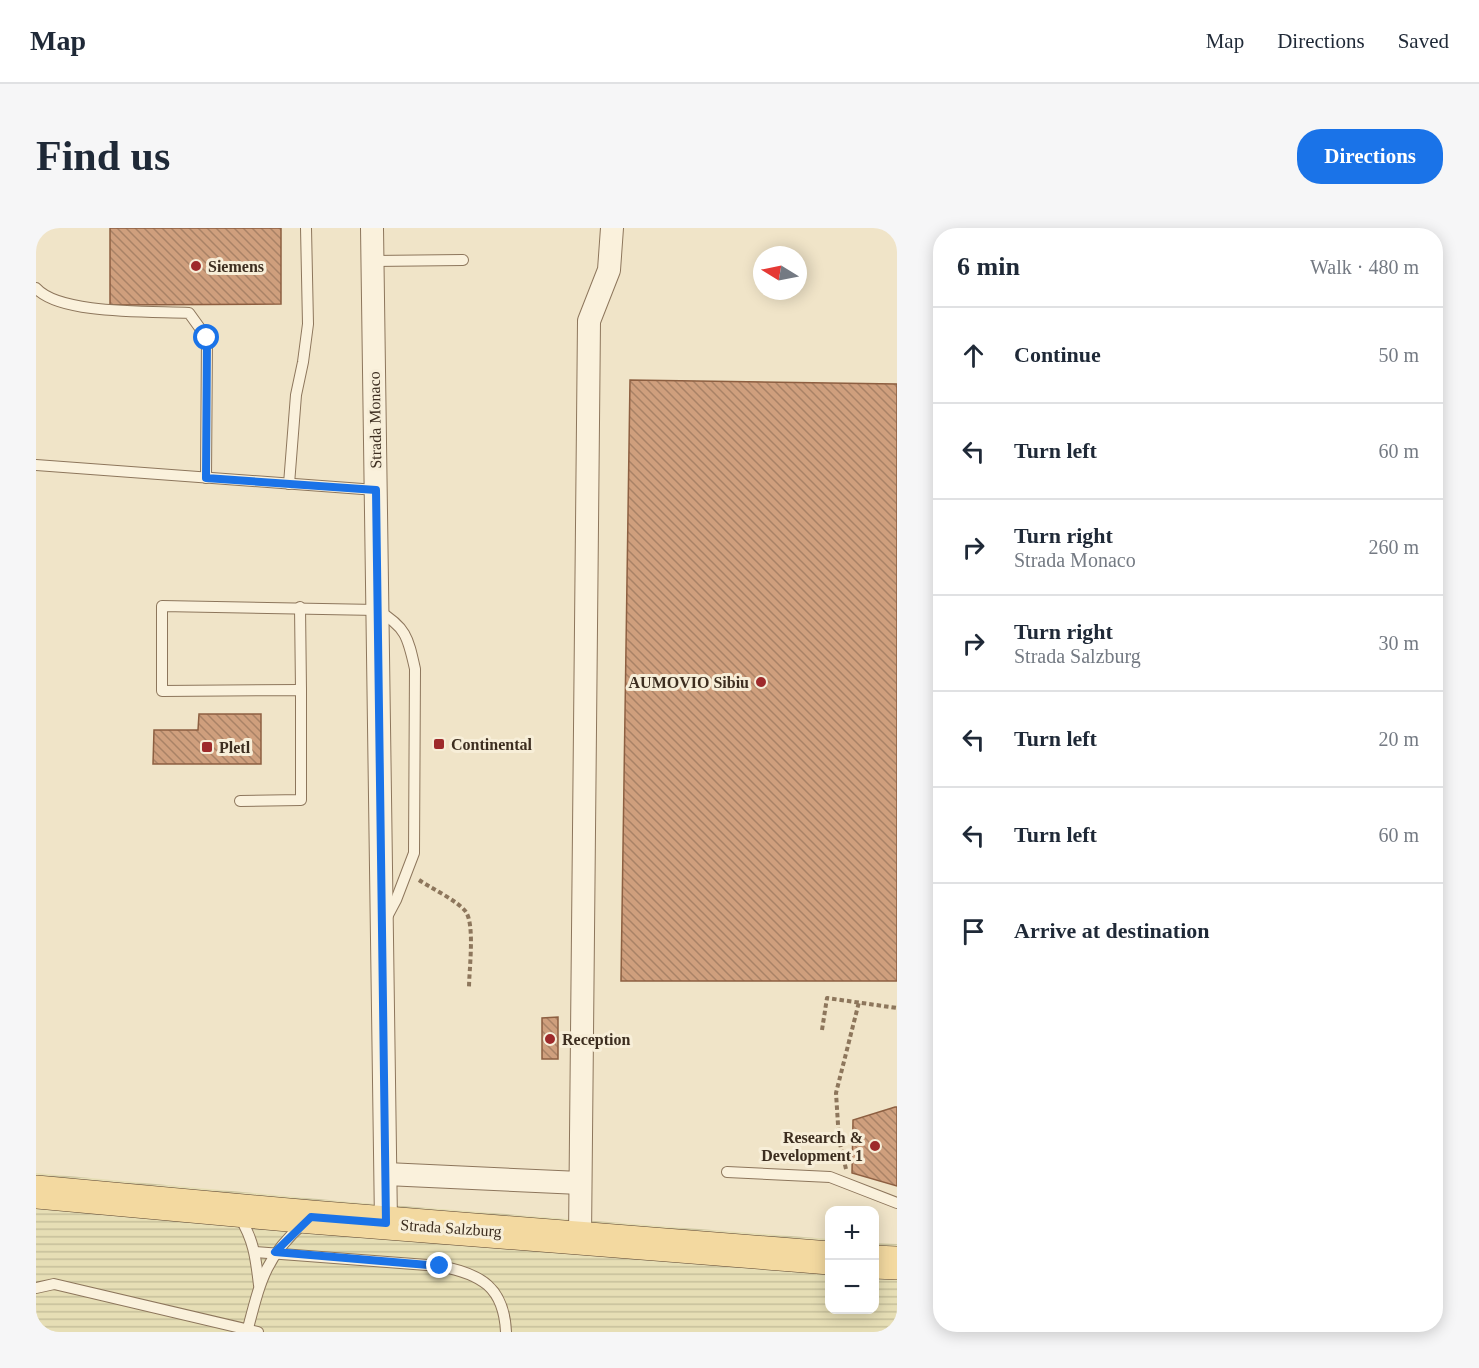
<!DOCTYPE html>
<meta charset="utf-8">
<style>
:root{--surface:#fff;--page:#f6f6f7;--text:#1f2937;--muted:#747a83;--line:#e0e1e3;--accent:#1a73e8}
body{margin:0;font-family:Georgia,serif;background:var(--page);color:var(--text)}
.controls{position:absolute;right:18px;bottom:18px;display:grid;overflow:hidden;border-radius:12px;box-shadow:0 3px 15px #0003}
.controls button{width:54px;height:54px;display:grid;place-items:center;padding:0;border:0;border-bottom:2px solid var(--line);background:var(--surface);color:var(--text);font:30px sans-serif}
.compass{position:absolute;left:717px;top:18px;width:54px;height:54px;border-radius:50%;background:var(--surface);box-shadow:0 3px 15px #0003;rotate:280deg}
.stop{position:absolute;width:18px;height:18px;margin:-14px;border:4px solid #1a73e8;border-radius:50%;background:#fff}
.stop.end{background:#1a73e8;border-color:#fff;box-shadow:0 2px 6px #0008}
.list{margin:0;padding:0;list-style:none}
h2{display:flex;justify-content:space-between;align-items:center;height:78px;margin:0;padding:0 24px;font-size:26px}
h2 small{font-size:20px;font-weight:400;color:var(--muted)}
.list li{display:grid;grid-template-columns:39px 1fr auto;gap:18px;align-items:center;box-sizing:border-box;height:96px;padding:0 24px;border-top:2px solid var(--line)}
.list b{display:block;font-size:22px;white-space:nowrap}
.list p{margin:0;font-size:20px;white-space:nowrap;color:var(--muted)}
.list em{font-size:20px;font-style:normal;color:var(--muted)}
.icon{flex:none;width:33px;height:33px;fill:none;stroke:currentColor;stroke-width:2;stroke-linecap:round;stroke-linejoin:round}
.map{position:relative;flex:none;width:861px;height:1104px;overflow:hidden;border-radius:24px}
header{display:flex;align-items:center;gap:36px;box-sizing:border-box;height:84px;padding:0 30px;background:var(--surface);border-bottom:2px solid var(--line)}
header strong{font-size:28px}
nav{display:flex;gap:33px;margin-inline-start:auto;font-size:21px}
.intro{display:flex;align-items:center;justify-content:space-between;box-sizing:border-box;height:144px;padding:0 36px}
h1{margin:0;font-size:42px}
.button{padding:15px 27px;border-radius:24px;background:var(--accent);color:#fff;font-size:21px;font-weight:700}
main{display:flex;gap:36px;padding:0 36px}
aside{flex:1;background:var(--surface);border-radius:24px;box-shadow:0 3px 15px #0003}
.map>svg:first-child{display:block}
.farmland{fill:url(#farmland-rules)}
.building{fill:url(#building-back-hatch);stroke:#8d5f41;stroke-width:1.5}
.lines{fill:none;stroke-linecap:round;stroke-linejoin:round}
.lane-casing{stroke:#8d765c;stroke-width:12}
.street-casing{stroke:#8d765c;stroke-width:24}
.primary-casing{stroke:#5b4430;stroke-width:34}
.path{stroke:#8d765c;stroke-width:4;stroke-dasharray:4.5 3;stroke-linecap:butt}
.lane{stroke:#faf1dc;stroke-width:10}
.street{stroke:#faf1dc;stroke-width:22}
.primary{stroke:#f3d9a0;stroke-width:33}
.route{stroke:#1a73e8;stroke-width:8}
.poi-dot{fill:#9e2a2b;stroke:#f7eed8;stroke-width:2}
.labels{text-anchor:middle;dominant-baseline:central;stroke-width:6;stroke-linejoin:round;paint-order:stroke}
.poi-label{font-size:16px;font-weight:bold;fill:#3d2e20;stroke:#f7eed8;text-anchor:start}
.street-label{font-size:16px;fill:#3d2e20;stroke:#f7eed8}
</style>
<header>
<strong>Map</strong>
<nav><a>Map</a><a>Directions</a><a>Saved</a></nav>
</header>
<div class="intro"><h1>Find us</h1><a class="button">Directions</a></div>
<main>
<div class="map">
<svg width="861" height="1104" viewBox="0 0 861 1104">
<defs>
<pattern id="farmland-rules" width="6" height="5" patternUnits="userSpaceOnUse" patternTransform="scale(1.5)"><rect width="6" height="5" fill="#e6deb5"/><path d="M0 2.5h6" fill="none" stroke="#c6bf9b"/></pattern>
<pattern id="building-back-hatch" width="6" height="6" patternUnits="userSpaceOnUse" patternTransform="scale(1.5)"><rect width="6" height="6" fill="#cf9f7d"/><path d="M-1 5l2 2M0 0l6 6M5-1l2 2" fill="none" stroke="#a98266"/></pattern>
</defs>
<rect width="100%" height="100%" fill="#f0e4c8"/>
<polygon class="farmland" points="0,945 315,974 793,1011 794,1082 838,1082 839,1015 861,1016 861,1104 0,1104"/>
<g class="building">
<polygon points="74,0 245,0 245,76 74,77"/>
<polygon points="594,152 861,156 861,753 585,753"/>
<polygon points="163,486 225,486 225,536 117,536 118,502 162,502"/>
<polygon points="522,789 522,831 506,831 506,790"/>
<polygon points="859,879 861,879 861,958 816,945 817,892"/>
</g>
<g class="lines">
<g class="lane-casing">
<g id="lane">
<polyline points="337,33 427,32"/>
<path d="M0,60C24,87 116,83 153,85L171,110L170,250"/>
<polyline points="0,237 340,262"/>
<polyline points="253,256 260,167 267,134 272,96 270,0"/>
<polyline points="264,379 265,462"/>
<path d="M204,573L265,572V462L126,463V378L341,382C370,399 372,409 379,441L378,625L360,672L351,689"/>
<polyline points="691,944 794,949 861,975"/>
<path d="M204,990C218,1012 220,1032 223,1057"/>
<path d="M219,1024L404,1038C445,1046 468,1059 470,1104"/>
<polyline points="0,1060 18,1056 222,1104"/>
<path d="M211,1104C224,1055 228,1030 268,995"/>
</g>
</g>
<g class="street-casing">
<g id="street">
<polyline points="336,0 350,995"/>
<polyline points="350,946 544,955"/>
<polyline points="544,1010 553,93 573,42 576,0"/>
</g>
</g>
<g class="primary-casing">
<g id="primary">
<polyline points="0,964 275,989 794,1030"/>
<polyline points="838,1034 861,1035"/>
</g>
</g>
<g class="path">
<path d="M383,652C395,660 422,673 430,684C439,698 433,742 433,760"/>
<polyline points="786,802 791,770 861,780"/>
<polyline points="810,941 803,912 800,865 823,774"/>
</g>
<use href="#lane" class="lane"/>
<use href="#street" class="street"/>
<use href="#primary" class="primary"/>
</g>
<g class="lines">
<polyline class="route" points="171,110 170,250 340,262 350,995 275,989 239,1024 404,1038"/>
</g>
<g class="poi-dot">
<circle cx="160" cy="38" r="6"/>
<circle cx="725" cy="454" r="6"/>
<rect x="397" y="510" width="12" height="12" rx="3"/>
<rect x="165" y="513" width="12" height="12" rx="3"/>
<circle cx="514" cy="811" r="6"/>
<circle cx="839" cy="918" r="6"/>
</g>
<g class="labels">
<g class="poi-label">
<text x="172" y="38">Siemens</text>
<text x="713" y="454" text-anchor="end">AUMOVIO Sibiu</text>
<text x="415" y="516">Continental</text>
<text x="183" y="519">Pletl</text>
<text x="526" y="811">Reception</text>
<text x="827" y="909" text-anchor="end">Research &amp;<tspan x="827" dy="18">Development 1</tspan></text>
</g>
<g class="street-label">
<text transform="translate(339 192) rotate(-91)">Strada Monaco</text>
<text transform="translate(415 1000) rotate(4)">Strada Salzburg</text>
</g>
</g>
</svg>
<div class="controls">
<button>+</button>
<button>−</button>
</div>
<svg class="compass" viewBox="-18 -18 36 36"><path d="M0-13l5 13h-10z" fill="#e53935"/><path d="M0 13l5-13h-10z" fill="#747a83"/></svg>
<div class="stop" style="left:171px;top:110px"></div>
<div class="stop end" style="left:404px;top:1038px"></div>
</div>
<aside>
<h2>6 min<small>Walk · 480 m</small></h2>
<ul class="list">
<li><svg class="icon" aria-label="ahead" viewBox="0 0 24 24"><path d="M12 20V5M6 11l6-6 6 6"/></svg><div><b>Continue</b></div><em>50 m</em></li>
<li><svg class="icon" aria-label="left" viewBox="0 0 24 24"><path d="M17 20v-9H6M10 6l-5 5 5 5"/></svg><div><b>Turn left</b></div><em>60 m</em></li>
<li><svg class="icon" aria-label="right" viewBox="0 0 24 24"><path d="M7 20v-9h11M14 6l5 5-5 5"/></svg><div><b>Turn right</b><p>Strada Monaco</p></div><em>260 m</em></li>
<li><svg class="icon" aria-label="right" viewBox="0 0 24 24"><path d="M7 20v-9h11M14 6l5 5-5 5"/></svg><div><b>Turn right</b><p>Strada Salzburg</p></div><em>30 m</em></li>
<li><svg class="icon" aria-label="left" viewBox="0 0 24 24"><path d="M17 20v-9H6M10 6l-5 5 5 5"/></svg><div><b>Turn left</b></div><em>20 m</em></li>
<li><svg class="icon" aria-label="left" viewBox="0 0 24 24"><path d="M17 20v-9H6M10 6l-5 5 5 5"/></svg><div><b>Turn left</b></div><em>60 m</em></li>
<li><svg class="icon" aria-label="arrive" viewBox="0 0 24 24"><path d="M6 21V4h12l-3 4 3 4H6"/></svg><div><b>Arrive at destination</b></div></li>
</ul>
</aside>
</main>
